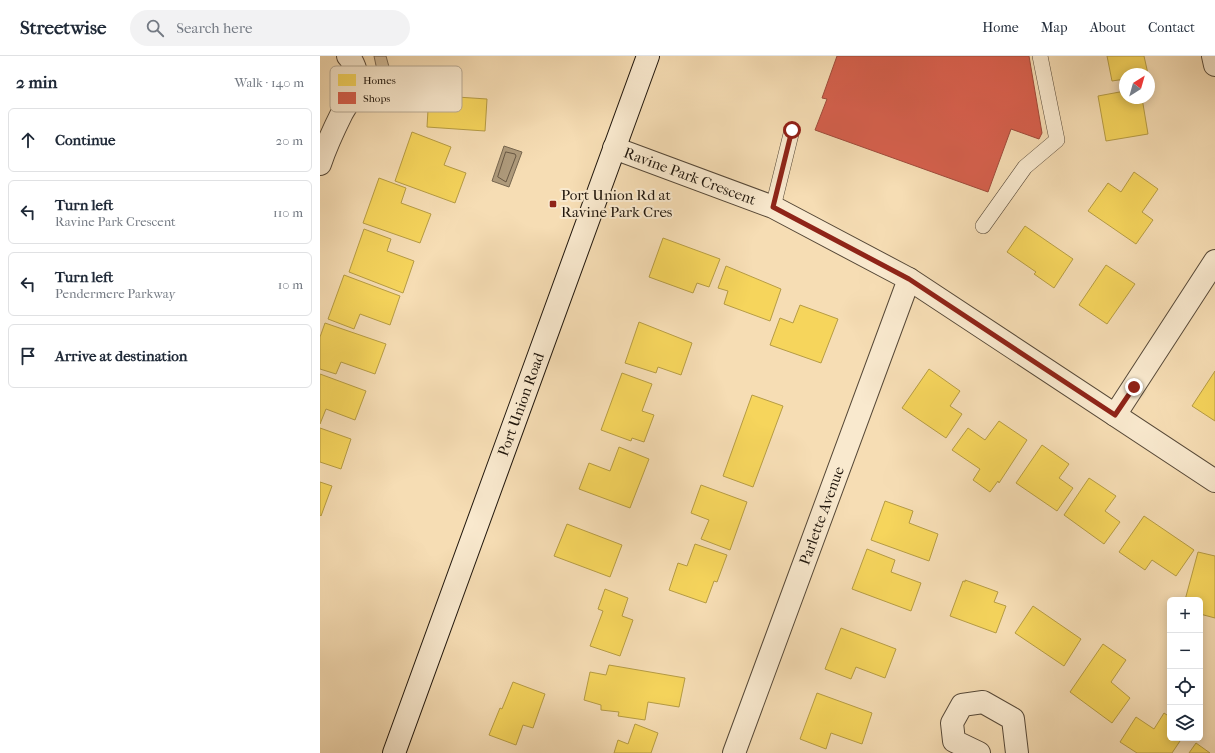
<!DOCTYPE html>
<meta charset="utf-8">
<style>
:root{--surface:#fff;--page:#f2f2f3;--text:#1f2937;--muted:#747a83;--line:#e0e1e3}
body{margin:0;font-family:"IM FELL French Canon",serif;background:var(--page);color:var(--text)}
.controls{position:absolute;right:12px;bottom:12px;display:grid;overflow:hidden;border-radius:6px;box-shadow:0 2px 10px #0003}
.controls button{width:36px;height:36px;display:grid;place-items:center;padding:0;border:0;border-bottom:1px solid var(--line);background:var(--surface);color:var(--text);font:20px sans-serif}
.compass{position:absolute;left:799px;top:12px;width:36px;height:36px;border-radius:50%;background:var(--surface);box-shadow:0 2px 10px #0003;rotate:37deg}
.stop{position:absolute;width:12px;height:12px;margin:-9px;border:3px solid #8f2418;border-radius:50%;background:#fff}
.stop.end{background:#8f2418;border-color:#fff;box-shadow:0 1px 4px #0008}
.list{margin:0;padding:0;list-style:none}
h2{display:flex;justify-content:space-between;align-items:center;height:52px;margin:0;padding:0 16px;font-size:17px}
h2 small{font-size:13px;font-weight:400;color:var(--muted)}
.list li{display:grid;grid-template-columns:26px 1fr auto;gap:12px;align-items:center;box-sizing:border-box;height:64px;margin:0 8px 8px;padding:0 8px;border:1px solid var(--line);border-radius:6px}
.list b{display:block;font-size:15px;white-space:nowrap}
.list p{margin:0;font-size:13px;white-space:nowrap;color:var(--muted)}
.list em{font-size:13px;font-style:normal;color:var(--muted)}
.icon{flex:none;width:22px;height:22px;fill:none;stroke:currentColor;stroke-width:2;stroke-linecap:round;stroke-linejoin:round}
.map{position:relative;flex:none;width:895px;height:697px;overflow:hidden}
header{display:flex;align-items:center;gap:24px;box-sizing:border-box;height:56px;padding:0 20px;background:var(--surface);border-bottom:1px solid var(--line)}
header strong{font-size:19px}
nav{display:flex;gap:22px;margin-inline-start:auto;font-size:14px}
.search{width:280px;height:36px;background:var(--page);display:flex;align-items:center;gap:10px;box-sizing:border-box;padding:0 14px;border-radius:22px;color:var(--muted);font-size:15px}
main{display:flex}
aside{flex:1;background:var(--surface)}
.map>svg:first-child{display:block}
.green{fill:#d2bb98;stroke:#7a6952}
.water{fill:#ae9a7b;stroke:#76664f}
.homes{fill:#f6d55c;stroke:#b69c44}
.shops{fill:#d6604d;stroke:#a04a3a}
.lines{fill:none;stroke-linecap:round;stroke-linejoin:round}
.shore{stroke:#685844;stroke-width:1}
.lane-casing{stroke:#564837;stroke-width:16}
.street-casing{stroke:#564837;stroke-width:24}
.secondary-casing{stroke:#21170d;stroke-width:24}
.lane{stroke:#f9e9ce;stroke-width:15}
.street{stroke:#f9e9ce;stroke-width:22}
.secondary{stroke:#f9e9ce;stroke-width:22}
.route{stroke:#8f2418;stroke-width:5}
.poi-dot{fill:#8f2418;stroke:#f9e9ce;stroke-width:1.5}
.labels{text-anchor:middle;dominant-baseline:central;stroke-width:4;stroke-linejoin:round;paint-order:stroke}
.street-label{font-size:15px;fill:#21170d;stroke:#f9e9ce}
.poi-label{font-size:15px;fill:#21170d;stroke:#f9e9ce;text-anchor:start}
.key{fill:#f9e9ce;stroke:#b8aa94;stroke-width:1}
.key-label{font-size:11px;fill:#21170d}
</style>
<header>
<strong>Streetwise</strong>
<div class="search"><svg class="icon" aria-label="search" viewBox="0 0 24 24"><circle cx="10" cy="10" r="6"/><path d="M15 15l6 6"/></svg>Search here</div>
<nav><a>Home</a><a>Map</a><a>About</a><a>Contact</a></nav>
</header>
<main>
<aside>
<h2>2 min<small>Walk · 140 m</small></h2>
<ul class="list">
<li><svg class="icon" aria-label="ahead" viewBox="0 0 24 24"><path d="M12 20V5M6 11l6-6 6 6"/></svg><div><b>Continue</b></div><em>20 m</em></li>
<li><svg class="icon" aria-label="left" viewBox="0 0 24 24"><path d="M17 20v-9H6M10 6l-5 5 5 5"/></svg><div><b>Turn left</b><p>Ravine Park Crescent</p></div><em>110 m</em></li>
<li><svg class="icon" aria-label="left" viewBox="0 0 24 24"><path d="M17 20v-9H6M10 6l-5 5 5 5"/></svg><div><b>Turn left</b><p>Pendermere Parkway</p></div><em>10 m</em></li>
<li><svg class="icon" aria-label="arrive" viewBox="0 0 24 24"><path d="M6 21V4h12l-3 4 3 4H6"/></svg><div><b>Arrive at destination</b></div></li>
</ul>
</aside>
<div class="map">
<svg width="895" height="697" viewBox="0 0 895 697">
<rect width="100%" height="100%" fill="#f6ddb4"/>
<filter id="stains"><feTurbulence type="fractalNoise" baseFrequency=".005" numOctaves="4"/><feColorMatrix values="0 0 0 0 .2 0 0 0 0 .09 0 0 0 0 .02 0 0 0 .5 -.17"/></filter>
<radialGradient id="worn" r=".72"><stop offset=".6" stop-color="#630" stop-opacity="0"/><stop offset="1" stop-color="#630" stop-opacity=".3"/></radialGradient>
<polygon class="green" points="54,0 66,0 71,18 58,19"/>
<polygon class="water" points="184,90 202,96 189,131 172,125"/>
<g class="homes">
<polygon points="787,0 824,0 828,18 805,18 805,23 792,25"/>
<polygon points="110,20 138,22 137,41 167,43 165,75 107,71"/>
<polygon points="805,35 805,42 822,42 828,78 786,85 778,40"/>
<polygon points="92,76 131,91 124,109 146,117 135,147 75,125"/>
<polygon points="814,116 838,133 822,156 833,164 816,188 768,155 788,127 801,136"/>
<polygon points="59,122 86,132 81,147 111,158 100,187 43,167"/>
<polygon points="705,170 753,203 734,232 714,218 716,216 687,196"/>
<polygon points="44,173 71,183 67,195 94,205 83,237 29,216"/>
<polygon points="343,182 400,203 389,231 377,227 373,237 329,221"/>
<polygon points="786,209 815,228 787,268 759,249"/>
<polygon points="406,210 461,233 450,265 404,248 408,235 398,232"/>
<polygon points="24,219 80,240 70,269 40,258 34,273 8,263"/>
<polygon points="480,249 518,263 501,307 450,289 460,262 473,267"/>
<polygon points="319,266 372,287 361,319 338,311 336,317 305,307"/>
<polygon points="5,267 66,288 55,318 21,306 16,318 0,313 0,281"/>
<polygon points="609,313 640,335 630,350 642,358 626,382 582,352"/>
<polygon points="895,315 895,365 872,350"/>
<polygon points="302,317 332,328 322,355 334,359 324,386 312,382 311,385 281,374"/>
<polygon points="0,318 46,335 35,364 6,353 0,368"/>
<polygon points="432,339 463,350 433,431 403,420"/>
<polygon points="679,365 707,384 679,427 678,425 670,436 653,424 660,413 632,394 648,372 665,384"/>
<polygon points="0,372 31,383 21,413 0,406"/>
<polygon points="722,389 749,408 739,422 753,432 737,455 696,427"/>
<polygon points="299,391 329,403 310,452 259,433 269,407 290,415"/>
<polygon points="769,422 796,440 785,455 800,466 784,488 744,459"/>
<polygon points="0,426 12,430 1,460 0,459"/>
<polygon points="381,429 427,446 410,494 381,483 389,464 371,457"/>
<polygon points="565,445 593,455 589,467 618,478 609,505 551,484"/>
<polygon points="824,460 874,494 856,520 832,504 825,514 799,496"/>
<polygon points="247,468 302,489 290,521 234,500"/>
<polygon points="375,488 407,499 397,526 394,525 386,547 349,534 358,507 367,510"/>
<polygon points="547,493 575,504 571,516 601,527 591,555 532,533"/>
<polygon points="878,496 895,500 895,562 880,558 882,549 880,548 880,544 865,544"/>
<polygon points="645,524 678,536 674,546 686,550 676,577 630,560 643,525 645,526"/>
<polygon points="285,533 308,542 302,560 313,564 300,600 270,590 283,555 278,553"/>
<polygon points="713,550 761,583 744,610 695,577"/>
<polygon points="521,572 576,593 565,622 536,611 531,623 505,613"/>
<polygon points="783,588 806,604 791,626 810,642 792,667 750,636"/>
<polygon points="289,609 365,622 359,651 328,646 325,664 298,660 299,656 281,654 281,649 264,644 270,616 286,619"/>
<polygon points="193,626 225,638 213,672 203,669 196,689 169,679 180,652 182,653"/>
<polygon points="497,637 552,657 542,688 511,677 506,693 480,683"/>
<polygon points="844,657 850,661 850,682 862,682 852,697 817,697 800,686 816,661 834,673"/>
<polygon points="315,668 338,677 331,697 294,697 298,684 308,688"/>
<polygon points="876,687 890,697 869,697"/>
</g>
<polygon class="shops" points="517,0 709,0 722,77 719,83 691,73 668,136 495,74 507,43 502,42"/>
<g class="lines">
<polygon class="shore" points="186,96 195,98 196,100 186,126 178,121"/>
<g class="lane-casing">
<g id="lane">
<polyline points="453,151 472,74"/>
<polyline points="663,170 705,111 737,84 720,0"/>
</g>
</g>
<g class="street-casing">
<g id="street">
<polyline points="893,0 895,9"/>
<path id="s1" d="M294,92L453,151L589,223L895,425"/>
<path d="M0,108C6,90 14,73 22,57C28,46 37,36 37,23C37,16 33,5 28,0"/>
<polyline points="795,359 895,205"/>
<path id="s2" d="M414,697L589,223"/>
<polyline points="659,697 634,685 632,667 642,649 663,646 693,663 697,697"/>
</g>
</g>
<g class="secondary-casing">
<g id="secondary">
<path id="s3" d="M74,697L328,0"/>
</g>
</g>
<use href="#lane" class="lane"/>
<use href="#street" class="street"/>
<use href="#secondary" class="secondary"/>
</g>
<g class="lines">
<polyline class="route" points="472,74 453,151 589,223 795,359 814,331"/>
</g>
<rect class="poi-dot" x="229" y="144" width="8" height="8" rx="2"/>
<g class="labels">
<g class="street-label">
<text stroke="none"><textPath href="#s1" startOffset="81">Ravine Park Crescent</textPath></text>
<text stroke="none"><textPath href="#s3" startOffset="371">Port Union Road</textPath></text>
<text stroke="none"><textPath href="#s2" startOffset="253">Parlette Avenue</textPath></text>
</g>
<g class="poi-label">
<text x="241" y="139">Port Union Rd at<tspan x="241" dy="17">Ravine Park Cres</tspan></text>
</g>
</g>
<rect x="10" y="10" width="132" height="46" rx="6" class="key"/>
<rect x="18" y="18" width="18" height="12" fill="#f6d55c"/>
<rect x="18" y="36" width="18" height="12" fill="#d6604d"/>
<g class="key-label">
<text x="43" y="28">Homes</text>
<text x="43" y="46">Shops</text>
</g>
<rect width="100%" height="100%" filter="url(#stains)"/>
<rect width="100%" height="100%" fill="url(#worn)"/>
</svg>
<div class="controls">
<button>+</button>
<button>−</button>
<button><svg class="icon" aria-label="locate" viewBox="0 0 24 24"><circle cx="12" cy="12" r="6"/><path d="M12 2v4M12 18v4M2 12h4M18 12h4"/></svg></button>
<button><svg class="icon" aria-label="layers" viewBox="0 0 24 24"><path d="M12 4l9 5-9 5-9-5zM3 14l9 5 9-5"/></svg></button>
</div>
<svg class="compass" viewBox="-18 -18 36 36"><path d="M0-13l5 13h-10z" fill="#e53935"/><path d="M0 13l5-13h-10z" fill="#747a83"/></svg>
<div class="stop" style="left:472px;top:74px"></div>
<div class="stop end" style="left:814px;top:331px"></div>
</div>
</main>
